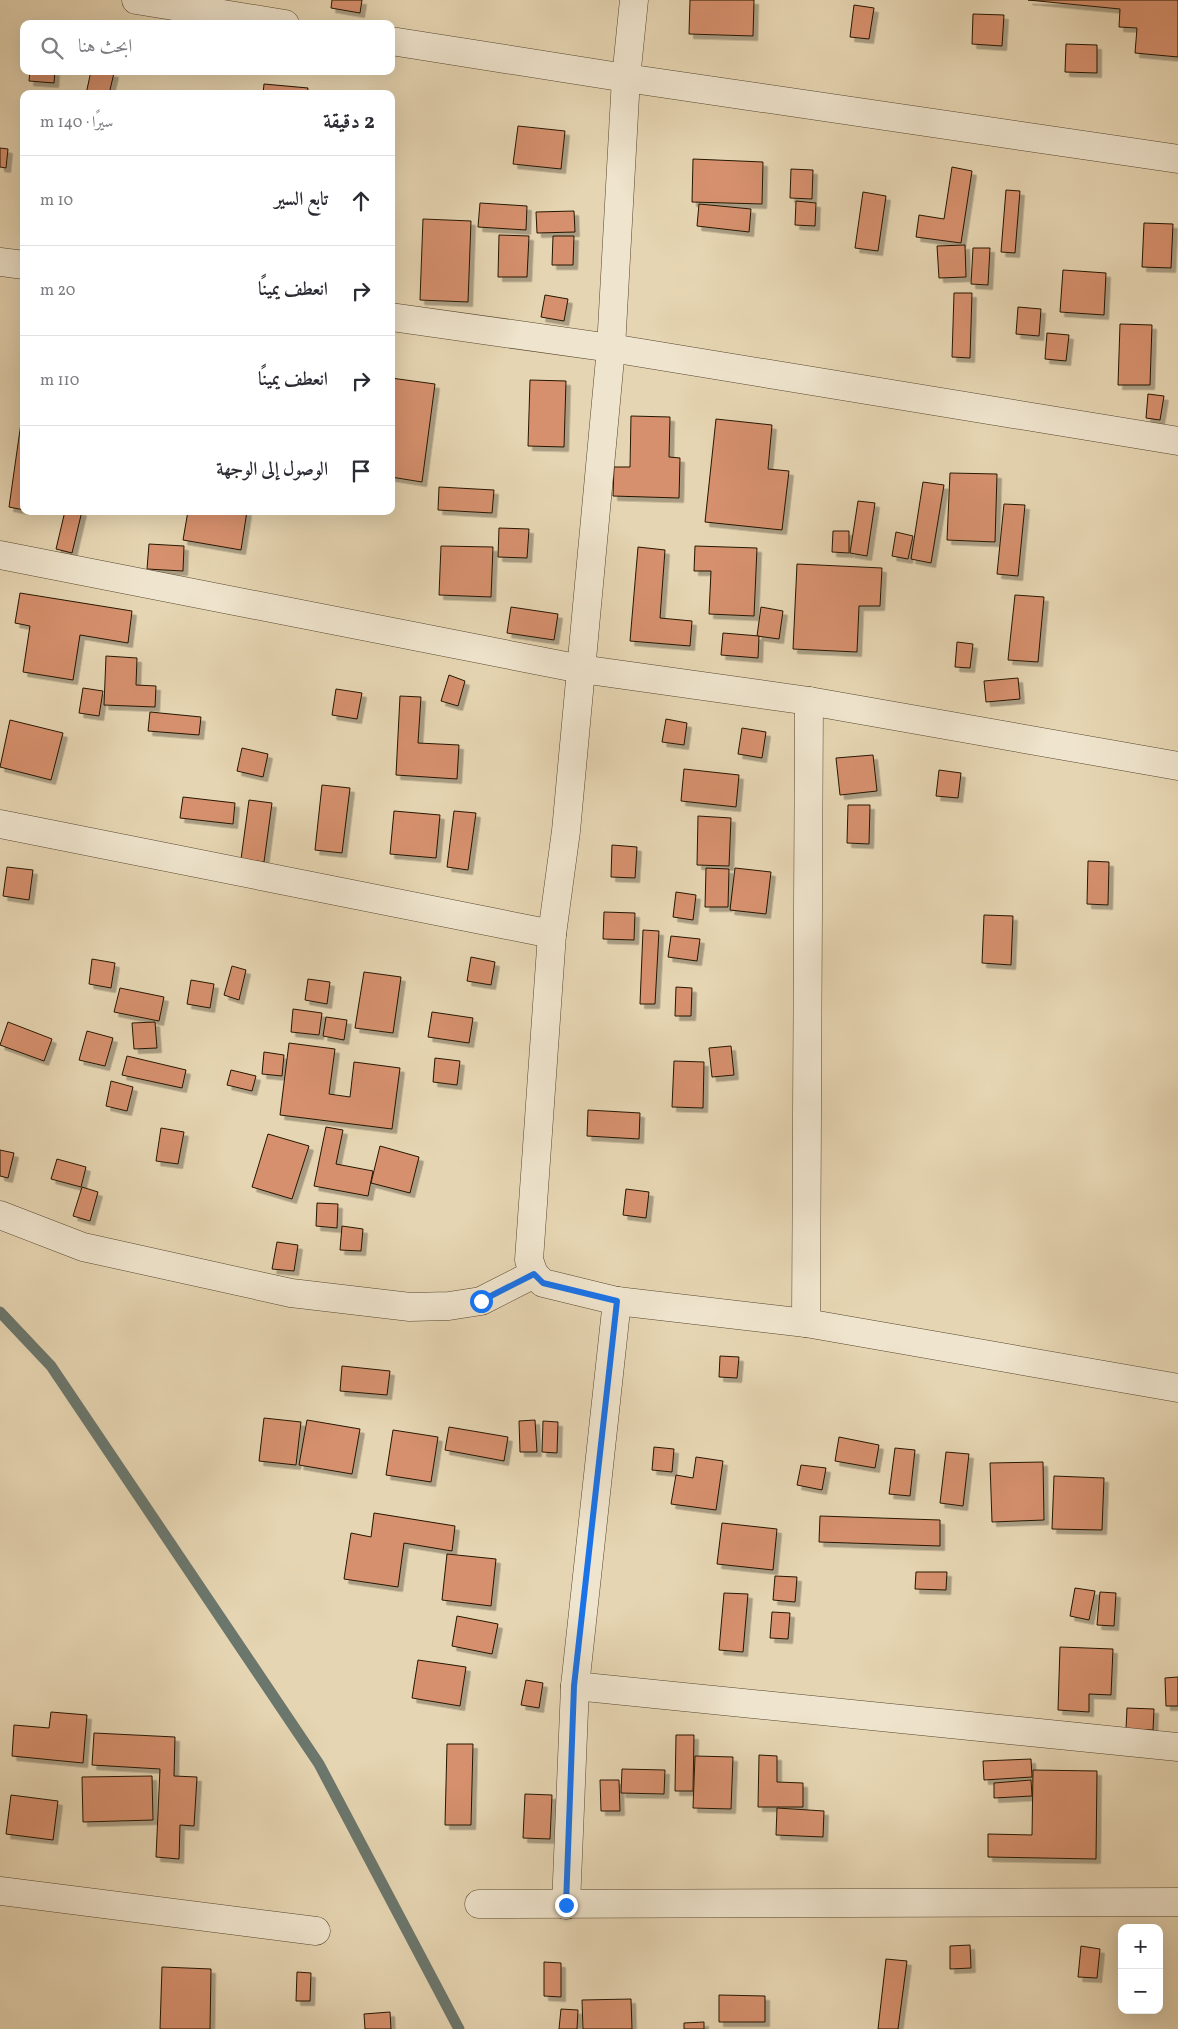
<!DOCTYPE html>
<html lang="ar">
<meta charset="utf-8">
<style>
:root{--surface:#fff;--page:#f2f2f3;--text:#2b2b33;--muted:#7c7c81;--line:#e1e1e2}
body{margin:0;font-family:Vollkorn,Amiri,serif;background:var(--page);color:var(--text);direction:rtl}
.controls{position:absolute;right:15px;bottom:15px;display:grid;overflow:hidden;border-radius:10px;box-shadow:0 5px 20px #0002}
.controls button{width:45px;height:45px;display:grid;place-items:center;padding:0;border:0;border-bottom:1px solid var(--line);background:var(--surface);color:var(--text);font:25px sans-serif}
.stop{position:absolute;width:15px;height:15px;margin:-11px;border:4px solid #1a73e8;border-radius:50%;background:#fff}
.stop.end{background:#1a73e8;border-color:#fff;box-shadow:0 1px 5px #0008}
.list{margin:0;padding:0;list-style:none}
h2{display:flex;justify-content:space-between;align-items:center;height:65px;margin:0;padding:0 20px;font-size:21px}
h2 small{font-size:16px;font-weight:400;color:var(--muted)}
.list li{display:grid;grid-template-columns:32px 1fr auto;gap:15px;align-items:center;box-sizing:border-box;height:90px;padding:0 20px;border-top:1px solid var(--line)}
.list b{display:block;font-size:19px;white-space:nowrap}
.list em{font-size:16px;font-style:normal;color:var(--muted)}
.icon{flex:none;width:28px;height:28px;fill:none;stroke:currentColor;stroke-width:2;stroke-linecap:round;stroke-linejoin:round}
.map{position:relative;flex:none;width:1178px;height:2029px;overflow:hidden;direction:ltr}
.search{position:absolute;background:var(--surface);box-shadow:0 5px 20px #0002;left:20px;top:20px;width:375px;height:55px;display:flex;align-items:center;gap:12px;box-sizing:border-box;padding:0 18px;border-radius:10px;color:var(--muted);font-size:19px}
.panel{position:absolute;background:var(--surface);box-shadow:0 5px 20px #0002;left:20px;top:90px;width:375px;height:425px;border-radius:10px;direction:rtl}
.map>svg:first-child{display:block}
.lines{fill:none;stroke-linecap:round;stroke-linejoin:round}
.stream{stroke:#6b776d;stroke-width:11}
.building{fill:#d6906d;stroke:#251601;filter:url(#shadow)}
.minor-casing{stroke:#55462d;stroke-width:29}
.minor{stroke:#efe4cd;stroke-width:28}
.route{stroke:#1a73e8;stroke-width:6}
</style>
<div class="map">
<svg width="1178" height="2029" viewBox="0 0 1178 2029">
<defs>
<filter id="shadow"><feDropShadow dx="4.5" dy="4.5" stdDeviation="0" flood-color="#0004"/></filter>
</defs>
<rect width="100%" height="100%" fill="#e6d5b2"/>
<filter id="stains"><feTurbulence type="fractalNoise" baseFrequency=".004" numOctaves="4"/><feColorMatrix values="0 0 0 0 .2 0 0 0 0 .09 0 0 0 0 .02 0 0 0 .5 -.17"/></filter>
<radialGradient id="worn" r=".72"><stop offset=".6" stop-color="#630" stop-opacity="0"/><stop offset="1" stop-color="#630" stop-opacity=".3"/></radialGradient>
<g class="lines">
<polyline class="stream" points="0,1312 51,1366 319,1764 459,2029"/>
</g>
<g class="building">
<polygon points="332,0 362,0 360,13 331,8"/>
<polygon points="690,0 754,0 753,36 689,34"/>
<polygon points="1028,0 1178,0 1178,57 1135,53 1137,28 1119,27 1120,9"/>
<polygon points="854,5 874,8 869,39 850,37"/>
<polygon points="973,14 1004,15 1002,46 972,44"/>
<polygon points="1066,44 1097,45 1097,73 1065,72"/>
<polygon points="30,71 55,71 54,83 29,81"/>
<polygon points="91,71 114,73 109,94 86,94"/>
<polygon points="264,84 308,88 307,94 263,94"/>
<polygon points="518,126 565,131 561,169 513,164"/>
<polygon points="0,148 8,149 6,168 0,167"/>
<polygon points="693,159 763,162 762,204 692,202"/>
<polygon points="952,167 972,171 961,243 916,237 919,215 944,219"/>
<polygon points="791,169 813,170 812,199 790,198"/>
<polygon points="1006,190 1020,191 1015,253 1001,252"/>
<polygon points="863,192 886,196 878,251 855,248"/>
<polygon points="796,201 816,203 815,226 795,225"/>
<polygon points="480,203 527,206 526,230 478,227"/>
<polygon points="699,204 751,209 749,232 697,226"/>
<polygon points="574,211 575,232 537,233 536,212"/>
<polygon points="423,219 471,221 468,302 420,300"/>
<polygon points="1144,223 1173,224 1171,268 1142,267"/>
<polygon points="499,235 529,236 527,277 498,277"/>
<polygon points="553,236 574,236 573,265 552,265"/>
<polygon points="965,245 966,277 939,278 937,246"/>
<polygon points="973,248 990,248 988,285 971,284"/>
<polygon points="1063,270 1106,273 1104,315 1060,312"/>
<polygon points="954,293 972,293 970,358 952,357"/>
<polygon points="545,295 568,299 564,321 541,317"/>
<polygon points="1018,307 1041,309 1039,336 1016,334"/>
<polygon points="1120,324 1152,325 1150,385 1118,385"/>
<polygon points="1047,333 1069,335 1066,361 1045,359"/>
<polygon points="391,378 435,384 422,482 391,477"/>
<polygon points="530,380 566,381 564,447 528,446"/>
<polygon points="1148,394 1164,396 1160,420 1146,418"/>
<polygon points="22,416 24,416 24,510 9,507"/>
<polygon points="631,416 670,417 669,457 680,458 679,498 613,496 614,467 630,467"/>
<polygon points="716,419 772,425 768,469 789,471 782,530 705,522"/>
<polygon points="950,473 997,474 995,542 947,540"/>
<polygon points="923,482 944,485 931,563 911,559"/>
<polygon points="439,487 494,490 492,513 438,510"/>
<polygon points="858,501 875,503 867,556 850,553"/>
<polygon points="1004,504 1025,505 1018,576 997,574"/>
<polygon points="65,511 82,511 72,553 56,549"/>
<polygon points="188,511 247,511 241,550 183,540"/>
<polygon points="499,528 529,529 527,558 498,557"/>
<polygon points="833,531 849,531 849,553 832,552"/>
<polygon points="896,532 913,536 908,559 892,556"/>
<polygon points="149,544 184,546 183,571 147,569"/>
<polygon points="441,546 493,547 491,597 439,595"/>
<polygon points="695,546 757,548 754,616 709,614 711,571 694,571"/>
<polygon points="638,547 665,550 660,618 692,621 690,646 630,641"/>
<polygon points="797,564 882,568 880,606 859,606 857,652 793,649"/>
<polygon points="20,593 132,611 128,643 80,635 73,680 23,672 30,626 15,623"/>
<polygon points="1015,595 1044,597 1038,662 1008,660"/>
<polygon points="511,607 558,614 554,640 507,633"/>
<polygon points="761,607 783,611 779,639 757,636"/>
<polygon points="723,633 759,636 758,658 721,655"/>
<polygon points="957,642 973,644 970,668 955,667"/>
<polygon points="106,656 137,658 136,685 156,686 155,707 104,705"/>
<polygon points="449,675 465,681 458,706 441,701"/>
<polygon points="1018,678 1020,699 986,702 984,681"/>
<polygon points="83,688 103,691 99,716 79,713"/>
<polygon points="336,689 362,693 357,719 332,715"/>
<polygon points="400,696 421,697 418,743 459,745 457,779 396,775"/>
<polygon points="150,712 201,717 199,735 148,731"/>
<polygon points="666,719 687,723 684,745 662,742"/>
<polygon points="10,720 63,733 51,780 0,767"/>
<polygon points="742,728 766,732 762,758 738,754"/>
<polygon points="242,748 268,754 263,777 237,771"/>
<polygon points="873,755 877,791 840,795 836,758"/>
<polygon points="684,769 739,775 736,807 681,801"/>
<polygon points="939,770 961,773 958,798 936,796"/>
<polygon points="322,785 350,788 342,853 315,850"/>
<polygon points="183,797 235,803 233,824 180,818"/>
<polygon points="249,800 272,803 264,862 241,859"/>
<polygon points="848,805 870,805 869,844 847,843"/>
<polygon points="394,811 440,815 436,858 390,854"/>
<polygon points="454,811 476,813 468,870 447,867"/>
<polygon points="698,816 731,818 729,866 697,865"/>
<polygon points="612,845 637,847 635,878 611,877"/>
<polygon points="1088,861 1109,862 1108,905 1087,904"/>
<polygon points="7,867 33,870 29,900 3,896"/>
<polygon points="706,868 729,869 728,907 705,907"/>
<polygon points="735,868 771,872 766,914 730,910"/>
<polygon points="676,892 696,895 693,920 673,917"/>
<polygon points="604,912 635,913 634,940 603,939"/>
<polygon points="984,915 1013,916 1011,965 982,963"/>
<polygon points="643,930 659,931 655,1004 640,1004"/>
<polygon points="671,936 700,939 697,961 668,957"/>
<polygon points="471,957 495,962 491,985 467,981"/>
<polygon points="92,959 115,963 111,988 89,984"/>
<polygon points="232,966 246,970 239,1000 224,995"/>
<polygon points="364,972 401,977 393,1033 355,1028"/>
<polygon points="308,979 330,982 327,1004 305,1000"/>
<polygon points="191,980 214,984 210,1008 187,1004"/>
<polygon points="676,987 692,988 691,1016 675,1016"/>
<polygon points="120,988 164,997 159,1021 114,1012"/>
<polygon points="293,1009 322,1013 319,1035 291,1032"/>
<polygon points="432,1012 473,1018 469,1043 428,1037"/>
<polygon points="326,1017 347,1020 344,1040 323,1036"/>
<polygon points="8,1022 52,1039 44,1061 0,1045"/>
<polygon points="155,1022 157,1048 134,1049 132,1023"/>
<polygon points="87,1031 113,1038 105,1066 79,1060"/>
<polygon points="289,1043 335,1049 329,1094 350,1097 354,1062 400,1068 392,1129 280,1115"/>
<polygon points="731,1046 734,1075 712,1077 709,1048"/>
<polygon points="264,1052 284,1055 282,1076 262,1074"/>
<polygon points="127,1056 186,1070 182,1088 122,1075"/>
<polygon points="435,1058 460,1061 457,1085 433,1082"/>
<polygon points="674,1061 704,1062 703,1108 672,1107"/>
<polygon points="231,1070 256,1076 252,1091 227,1085"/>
<polygon points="111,1081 133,1087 127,1111 106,1106"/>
<polygon points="588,1110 640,1113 639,1139 587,1136"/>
<polygon points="326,1127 343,1130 336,1164 373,1171 368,1196 314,1186"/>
<polygon points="161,1128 184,1132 178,1164 156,1161"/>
<polygon points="268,1134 309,1146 292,1199 252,1187"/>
<polygon points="380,1146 419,1157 410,1193 371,1183"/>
<polygon points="0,1150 14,1153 8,1178 0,1176"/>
<polygon points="57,1159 86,1167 81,1187 51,1179"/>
<polygon points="82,1187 98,1192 90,1221 73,1216"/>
<polygon points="626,1189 649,1192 646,1218 623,1215"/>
<polygon points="317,1203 338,1204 337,1228 316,1226"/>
<polygon points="342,1226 363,1229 361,1251 340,1250"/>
<polygon points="277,1242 298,1245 294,1271 272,1269"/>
<polygon points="720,1356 739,1357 737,1378 719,1377"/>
<polygon points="342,1366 390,1371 387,1395 340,1391"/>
<polygon points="264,1418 301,1422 296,1465 259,1461"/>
<polygon points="307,1420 360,1429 352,1474 299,1465"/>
<polygon points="535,1420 537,1452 520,1452 519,1421"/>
<polygon points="543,1421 558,1422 557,1453 542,1452"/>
<polygon points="449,1427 508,1437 504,1461 445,1450"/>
<polygon points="393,1430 438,1437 431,1482 386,1475"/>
<polygon points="839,1437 879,1445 875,1468 835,1461"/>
<polygon points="654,1447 674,1449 672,1472 652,1470"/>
<polygon points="895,1448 915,1450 910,1496 889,1494"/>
<polygon points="946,1452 969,1454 963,1506 940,1503"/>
<polygon points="696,1457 723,1461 716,1510 671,1504 676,1475 693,1478"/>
<polygon points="1043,1462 1044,1520 992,1522 990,1463"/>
<polygon points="801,1465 826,1468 822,1490 797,1485"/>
<polygon points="1054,1476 1104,1478 1102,1530 1052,1529"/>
<polygon points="374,1513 455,1526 452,1551 404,1543 398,1587 344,1579 351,1533 371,1537"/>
<polygon points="820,1516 940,1520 940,1546 819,1542"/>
<polygon points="722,1523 777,1529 773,1570 717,1564"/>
<polygon points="447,1554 496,1559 491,1606 442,1600"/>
<polygon points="916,1572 947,1572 946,1590 915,1589"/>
<polygon points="775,1576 797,1577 795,1602 773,1600"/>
<polygon points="1075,1588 1095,1591 1089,1620 1070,1616"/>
<polygon points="1100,1592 1116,1593 1114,1626 1097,1625"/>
<polygon points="724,1593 748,1594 743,1652 719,1650"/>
<polygon points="772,1612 790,1613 788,1639 770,1638"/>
<polygon points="457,1616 498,1624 492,1654 452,1646"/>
<polygon points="1060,1647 1113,1649 1111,1695 1089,1694 1089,1712 1058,1710"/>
<polygon points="418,1660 466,1667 460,1706 412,1698"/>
<polygon points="1178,1677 1178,1706 1166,1706 1165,1678"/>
<polygon points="526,1680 543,1683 539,1708 521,1705"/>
<polygon points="1127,1708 1154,1709 1153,1730 1126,1729"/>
<polygon points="51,1712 87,1715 83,1763 12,1756 14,1725 49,1728"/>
<polygon points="94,1733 175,1737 174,1776 197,1777 194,1826 180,1825 179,1859 156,1857 160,1769 92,1765"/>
<polygon points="676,1735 694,1735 693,1791 675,1791"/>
<polygon points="447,1744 473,1744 471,1825 445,1825"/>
<polygon points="759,1755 777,1756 777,1782 803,1783 803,1807 758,1807"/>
<polygon points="695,1756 733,1757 731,1809 693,1808"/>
<polygon points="1031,1759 1032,1777 984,1780 983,1761"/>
<polygon points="622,1769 665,1770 664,1794 621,1793"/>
<polygon points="1033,1770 1097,1771 1096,1859 988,1857 988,1834 1032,1835"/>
<polygon points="152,1776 153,1820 83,1822 82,1777"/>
<polygon points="600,1780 619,1780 620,1811 601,1811"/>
<polygon points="1031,1780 1032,1796 994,1798 994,1783"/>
<polygon points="525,1794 552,1795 550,1839 523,1838"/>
<polygon points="11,1795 58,1801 53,1840 6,1834"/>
<polygon points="777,1808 824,1811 823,1837 776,1835"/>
<polygon points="970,1945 971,1968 950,1969 950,1946"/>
<polygon points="1081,1946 1100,1949 1097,1978 1078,1977"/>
<polygon points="886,1959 907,1961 898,2029 878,2029"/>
<polygon points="544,1962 561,1963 561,1997 544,1996"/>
<polygon points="162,1967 211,1969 210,2029 160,2029"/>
<polygon points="297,1972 311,1973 310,2001 296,2001"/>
<polygon points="719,1995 765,1996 765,2022 719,2022"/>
<polygon points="631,1999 632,2029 583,2029 582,2000"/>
<polygon points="561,2009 578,2010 577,2029 559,2029"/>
<polygon points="390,2012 391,2029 365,2029 364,2014"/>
<polygon points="704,2022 704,2029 684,2029 684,2023"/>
</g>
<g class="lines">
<g class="minor-casing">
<g id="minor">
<polyline points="136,0 285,24"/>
<polyline points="634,0 626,78 611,348 566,831 552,934 529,1260 534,1274 543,1283 617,1301 806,1323 1178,1388"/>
<polyline points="391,41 626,78 1178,159"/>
<polyline points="0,262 24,265"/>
<polyline points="391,317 611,348 1178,441"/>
<polyline points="0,555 581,669 809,701 1178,766"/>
<polyline points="0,824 552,934"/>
<polyline points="0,1215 83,1247 291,1293 410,1307 449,1306 481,1301 534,1274"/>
<polyline points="806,1323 809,701"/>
<polyline points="575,1686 1178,1747"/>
<polyline points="0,1891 316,1931"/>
<polyline points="479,1904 1178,1902"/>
<polyline points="566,1905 575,1686 617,1301"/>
</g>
</g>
<use href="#minor" class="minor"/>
</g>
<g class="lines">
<polyline class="route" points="481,1301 534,1274 543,1283 617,1301 574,1686 566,1905"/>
</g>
<rect width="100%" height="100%" filter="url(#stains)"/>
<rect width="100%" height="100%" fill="url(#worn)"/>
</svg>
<div class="controls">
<button>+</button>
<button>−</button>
</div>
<div class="stop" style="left:481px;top:1301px"></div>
<div class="stop end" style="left:566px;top:1905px"></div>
<div class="search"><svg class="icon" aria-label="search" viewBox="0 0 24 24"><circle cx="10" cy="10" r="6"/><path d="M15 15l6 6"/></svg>ابحث هنا</div>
<section class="panel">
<h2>2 دقيقة<small>سيرًا · 140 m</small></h2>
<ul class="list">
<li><svg class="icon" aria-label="ahead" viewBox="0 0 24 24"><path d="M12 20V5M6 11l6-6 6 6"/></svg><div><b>تابع السير</b></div><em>10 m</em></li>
<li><svg class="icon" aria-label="right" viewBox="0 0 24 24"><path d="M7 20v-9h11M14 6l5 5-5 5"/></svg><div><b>انعطف يمينًا</b></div><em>20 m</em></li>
<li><svg class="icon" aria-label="right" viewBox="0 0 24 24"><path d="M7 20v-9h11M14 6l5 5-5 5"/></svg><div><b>انعطف يمينًا</b></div><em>110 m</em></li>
<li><svg class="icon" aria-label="arrive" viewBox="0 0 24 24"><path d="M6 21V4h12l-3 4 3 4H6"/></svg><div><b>الوصول إلى الوجهة</b></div></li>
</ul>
</section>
</div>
